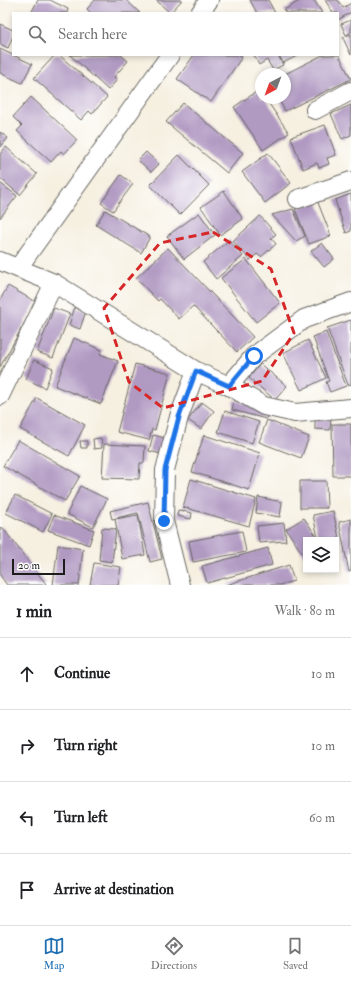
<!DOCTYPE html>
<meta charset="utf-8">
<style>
:root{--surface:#fff;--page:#f6f6f6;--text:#202124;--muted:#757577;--line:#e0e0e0;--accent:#1f6fb2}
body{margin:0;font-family:"IM FELL Double Pica",serif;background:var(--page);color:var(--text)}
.controls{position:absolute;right:12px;bottom:12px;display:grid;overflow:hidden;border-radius:0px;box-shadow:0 2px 6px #0003}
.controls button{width:36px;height:36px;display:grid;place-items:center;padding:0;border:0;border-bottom:1px solid var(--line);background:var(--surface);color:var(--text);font:20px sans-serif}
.compass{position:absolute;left:255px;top:68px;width:36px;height:36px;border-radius:50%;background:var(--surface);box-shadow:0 2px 6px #0003;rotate:221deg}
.scale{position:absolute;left:12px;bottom:10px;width:53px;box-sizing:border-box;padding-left:4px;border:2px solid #1c1c1c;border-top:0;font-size:11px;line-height:14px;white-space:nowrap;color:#1c1c1c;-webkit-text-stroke:3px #fff;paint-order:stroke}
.stop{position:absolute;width:12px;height:12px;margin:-9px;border:3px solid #1a73e8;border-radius:50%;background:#fff}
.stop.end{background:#1a73e8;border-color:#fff;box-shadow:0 1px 4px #0008}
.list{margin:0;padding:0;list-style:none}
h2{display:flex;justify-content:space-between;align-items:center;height:52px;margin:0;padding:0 16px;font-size:17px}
h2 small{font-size:13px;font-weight:400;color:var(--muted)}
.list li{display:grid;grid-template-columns:26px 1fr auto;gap:12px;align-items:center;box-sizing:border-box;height:72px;padding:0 16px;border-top:1px solid var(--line)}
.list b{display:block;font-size:15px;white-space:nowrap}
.list em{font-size:13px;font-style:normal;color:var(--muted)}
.icon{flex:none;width:22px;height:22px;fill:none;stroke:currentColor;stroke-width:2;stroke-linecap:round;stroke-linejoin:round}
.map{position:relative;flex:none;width:351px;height:585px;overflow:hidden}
.search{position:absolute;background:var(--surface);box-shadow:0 2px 6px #0003;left:12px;right:12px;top:12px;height:44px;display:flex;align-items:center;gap:10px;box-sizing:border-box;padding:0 14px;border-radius:0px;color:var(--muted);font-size:15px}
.sheet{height:340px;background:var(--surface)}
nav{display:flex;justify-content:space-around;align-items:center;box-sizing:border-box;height:56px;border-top:1px solid var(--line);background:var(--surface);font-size:11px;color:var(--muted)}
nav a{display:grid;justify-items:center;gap:2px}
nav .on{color:var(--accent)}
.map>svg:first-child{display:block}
.building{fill:#b19ac2}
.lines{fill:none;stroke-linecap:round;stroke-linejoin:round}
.minor-casing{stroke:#686661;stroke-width:20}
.minor{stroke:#fff;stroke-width:18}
.route{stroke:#1a73e8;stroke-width:5}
.marked{fill:none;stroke:#d62828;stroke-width:3;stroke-dasharray:8 5;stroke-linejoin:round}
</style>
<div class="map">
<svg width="351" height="585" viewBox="0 0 351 585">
<rect width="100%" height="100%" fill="#fff"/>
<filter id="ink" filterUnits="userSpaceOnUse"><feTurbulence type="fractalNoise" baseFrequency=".025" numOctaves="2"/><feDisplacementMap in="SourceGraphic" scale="8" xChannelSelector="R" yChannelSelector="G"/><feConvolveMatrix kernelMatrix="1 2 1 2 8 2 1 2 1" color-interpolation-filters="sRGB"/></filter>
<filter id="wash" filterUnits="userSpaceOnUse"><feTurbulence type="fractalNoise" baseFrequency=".012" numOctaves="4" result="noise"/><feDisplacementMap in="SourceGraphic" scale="16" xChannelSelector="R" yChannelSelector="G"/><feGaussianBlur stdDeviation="0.9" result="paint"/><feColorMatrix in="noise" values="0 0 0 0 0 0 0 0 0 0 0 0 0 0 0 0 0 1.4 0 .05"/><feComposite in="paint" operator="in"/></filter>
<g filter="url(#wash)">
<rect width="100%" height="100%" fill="#f6f0e1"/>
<g id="blocks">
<g class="building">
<polygon points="38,0 50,0 68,9 67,13 31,13"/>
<polygon points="95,0 126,0 140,13 91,13 87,9"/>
<polygon points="156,0 182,0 170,13"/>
<polygon points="250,0 268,0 275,13 257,13"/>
<polygon points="301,0 314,0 322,13 286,13 284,10"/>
<polygon points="325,0 338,0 343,8 351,3 351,12 338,20 338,13 333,13"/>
<polygon points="351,20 351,32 346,35 341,24"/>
<polygon points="0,24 13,30 13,36 8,48 0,44"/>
<polygon points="351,34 351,55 343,38"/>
<polygon points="0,49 32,64 22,83 0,73"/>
<polygon points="338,53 351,79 285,111 278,98 285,98 285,74 323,55 338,55"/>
<polygon points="55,55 59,55 107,97 92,114 89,111 81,120 34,78"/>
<polygon points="70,55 121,55 128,61 114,77 117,80 108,90"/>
<polygon points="194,55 239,55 242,57 211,102 177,79"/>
<polygon points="254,55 278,55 283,65 273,70 267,60 259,65"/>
<polygon points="279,55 299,55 283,63"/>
<polygon points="259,90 261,92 261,98 265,98 289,133 263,150 234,107"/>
<polygon points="31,97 77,140 64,154 61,151 51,162 17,131 22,126 13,117"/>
<polygon points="183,103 243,153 227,173 166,122"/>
<polygon points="351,105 351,135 342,139 331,114"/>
<polygon points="325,125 336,155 327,158 329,164 319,168 317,163 303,169 291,137"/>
<polygon points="0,132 8,138 0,148"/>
<polygon points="6,147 37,174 20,195 0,178 0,154"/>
<polygon points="146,152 159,164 151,172 138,160"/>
<polygon points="268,153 291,183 265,203 242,172"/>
<polygon points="179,155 209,185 180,215 150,185"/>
<polygon points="121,175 133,184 113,211 101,203"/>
<polygon points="0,183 17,196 0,218"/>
<polygon points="224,191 243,219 220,235 201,207"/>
<polygon points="351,194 351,231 346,233 335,200"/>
<polygon points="317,200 331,236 309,244 295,209"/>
<polygon points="293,209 305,236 296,241 272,215"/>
<polygon points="105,210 150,237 141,253 96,225"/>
<polygon points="199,213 215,235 184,259 167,236"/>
<polygon points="260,216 276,234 271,238 276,244 261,257 257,254 250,260 233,241"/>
<polygon points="229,240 243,256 216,279 203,262"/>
<polygon points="322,243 334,259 324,267 311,251"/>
<polygon points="168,248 253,337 237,352 193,306 179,319 160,299 158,301 136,278"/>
<polygon points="246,259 280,303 256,322 221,278"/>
<polygon points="8,286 36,302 0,367 0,300"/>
<polygon points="75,307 86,311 80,329 69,325"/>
<polygon points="54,308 70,314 53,358 37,352"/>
<polygon points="351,320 351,384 348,385 327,328"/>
<polygon points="326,332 346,386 330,392 326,382 329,381 313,337"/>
<polygon points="74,338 102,350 100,354 118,361 101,404 55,386"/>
<polygon points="308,340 326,378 301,390 283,353"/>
<polygon points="34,360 53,368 45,388 26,379"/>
<polygon points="135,364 170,373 155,430 152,429 149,440 117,432"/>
<polygon points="260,364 287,386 275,400 249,378"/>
<polygon points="37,398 85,425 69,456 20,429"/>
<polygon points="234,400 269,410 266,419 232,410"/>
<polygon points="202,402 214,411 201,429 188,420"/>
<polygon points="225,411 259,422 252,443 218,432"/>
<polygon points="315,418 331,419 330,430 315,429"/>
<polygon points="267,420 309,437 301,458 259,442"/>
<polygon points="332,424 351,424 351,476 333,476"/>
<polygon points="153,435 165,438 161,454 149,451"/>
<polygon points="204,435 260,453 249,490 192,472"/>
<polygon points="101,438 102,448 94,449 93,439"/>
<polygon points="18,440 80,476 65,501 3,466"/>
<polygon points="80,441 87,441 87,448 81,448"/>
<polygon points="104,444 145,446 144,463 140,463 139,479 102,478"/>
<polygon points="191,479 256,499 249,526 183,507"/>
<polygon points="300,481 326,481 327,508 300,508"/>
<polygon points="80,486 107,499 93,527 67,514"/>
<polygon points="15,495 52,514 43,532 6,513"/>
<polygon points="258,497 282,502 280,517 256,513"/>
<polygon points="148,502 162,559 150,562 138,513 112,519 110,511"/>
<polygon points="178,510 192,513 191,519 177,516"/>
<polygon points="333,511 340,542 336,543 336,540 322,540 321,537 318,538 313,515"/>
<polygon points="54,515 94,530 89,545 48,530"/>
<polygon points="138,515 145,555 122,559 115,519"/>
<polygon points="304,518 319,540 306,540 306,559 286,529"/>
<polygon points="351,519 351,571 349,572 339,522"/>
<polygon points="284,523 286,541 259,543 257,526"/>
<polygon points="2,527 46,584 44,585 7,585 0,575 0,528"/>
<polygon points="102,528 116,529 112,562 99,560"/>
<polygon points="242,531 246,552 193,562 189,541"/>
<polygon points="58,545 83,549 79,585 53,585"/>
<polygon points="268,548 272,565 207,583 202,566"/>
<polygon points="94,563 121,567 118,585 90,585"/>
<polygon points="289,565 294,581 280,585 226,585"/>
</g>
</g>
</g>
<g filter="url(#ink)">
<use href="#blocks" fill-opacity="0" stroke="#686661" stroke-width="1"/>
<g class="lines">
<g class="minor-casing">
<g id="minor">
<polyline points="200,13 209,0"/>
<polyline points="315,110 351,91"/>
<polyline points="298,199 351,181"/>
<polyline points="0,261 54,283 196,371 229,386 264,406 295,413 351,408"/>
<polyline points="18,268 170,55"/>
<polyline points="229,386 254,356 304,319 351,302"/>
<polyline points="0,396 54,283"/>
<polyline points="180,585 164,521 165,470 179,417 196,371"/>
</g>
</g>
<use href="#minor" class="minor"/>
</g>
</g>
<g class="lines" filter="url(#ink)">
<polyline class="route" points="164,521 165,470 179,417 196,371 229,386 254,356"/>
</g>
<path class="marked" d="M213,232L271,269L294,333L262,381L163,408L129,382L104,308L160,243Z"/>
</svg>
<div class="controls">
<button><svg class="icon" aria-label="layers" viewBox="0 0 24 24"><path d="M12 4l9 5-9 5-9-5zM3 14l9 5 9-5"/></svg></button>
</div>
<svg class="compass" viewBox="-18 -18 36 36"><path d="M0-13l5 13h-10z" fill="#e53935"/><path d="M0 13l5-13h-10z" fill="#757577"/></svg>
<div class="scale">20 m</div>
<div class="stop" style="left:254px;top:356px"></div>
<div class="stop end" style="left:164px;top:521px"></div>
<div class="search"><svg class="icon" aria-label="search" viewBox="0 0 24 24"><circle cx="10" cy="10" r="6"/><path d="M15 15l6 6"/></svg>Search here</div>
</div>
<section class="sheet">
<h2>1 min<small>Walk · 80 m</small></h2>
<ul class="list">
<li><svg class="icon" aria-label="ahead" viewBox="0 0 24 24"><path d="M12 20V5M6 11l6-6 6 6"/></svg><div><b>Continue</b></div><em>10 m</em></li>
<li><svg class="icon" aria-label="right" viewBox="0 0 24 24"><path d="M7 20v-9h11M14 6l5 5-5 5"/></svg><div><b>Turn right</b></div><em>10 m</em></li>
<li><svg class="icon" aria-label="left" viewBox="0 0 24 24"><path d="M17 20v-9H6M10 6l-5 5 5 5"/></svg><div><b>Turn left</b></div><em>60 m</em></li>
<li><svg class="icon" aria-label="arrive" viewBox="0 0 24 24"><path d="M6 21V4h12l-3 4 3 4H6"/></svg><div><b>Arrive at destination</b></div></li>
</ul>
</section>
<nav>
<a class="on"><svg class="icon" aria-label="map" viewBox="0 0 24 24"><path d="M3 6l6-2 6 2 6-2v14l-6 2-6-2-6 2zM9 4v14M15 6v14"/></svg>Map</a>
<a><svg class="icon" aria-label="directions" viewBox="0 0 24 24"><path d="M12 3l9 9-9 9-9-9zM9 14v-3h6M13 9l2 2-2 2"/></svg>Directions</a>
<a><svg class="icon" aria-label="saved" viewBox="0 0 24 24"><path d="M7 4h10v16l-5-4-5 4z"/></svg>Saved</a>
</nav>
